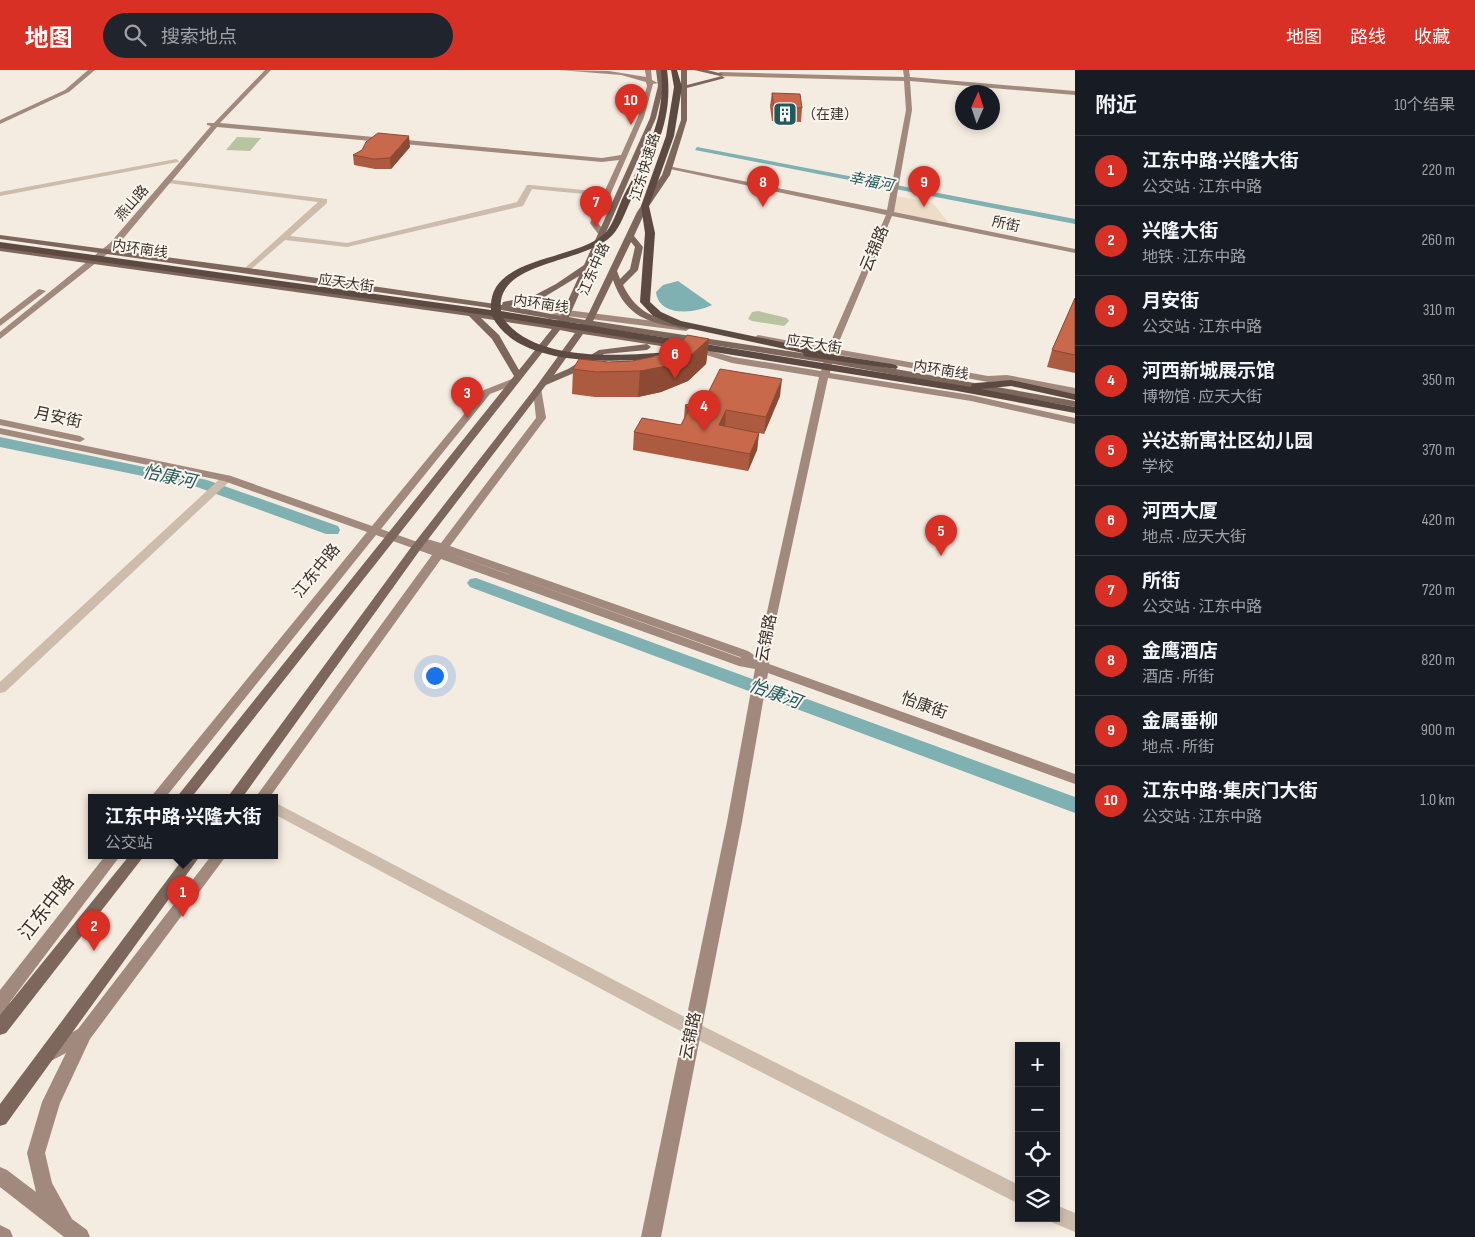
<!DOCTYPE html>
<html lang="zh">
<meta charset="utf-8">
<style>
:root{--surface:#171b24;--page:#20242c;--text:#f1f3f6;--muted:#9ea1a6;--line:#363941;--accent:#d93025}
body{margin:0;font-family:"Sofia Sans Condensed","Noto Sans SC",sans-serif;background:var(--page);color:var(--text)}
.controls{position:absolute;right:15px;bottom:15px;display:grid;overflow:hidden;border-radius:0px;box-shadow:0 2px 8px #0003}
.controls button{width:45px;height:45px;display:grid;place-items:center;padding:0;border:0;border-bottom:1px solid var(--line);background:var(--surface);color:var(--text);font:25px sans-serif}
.compass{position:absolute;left:955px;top:15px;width:45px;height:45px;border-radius:50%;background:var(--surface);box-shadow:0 2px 8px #0003;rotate:3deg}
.you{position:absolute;left:434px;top:605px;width:18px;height:18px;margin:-12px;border:4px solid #fff;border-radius:50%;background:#1a73e8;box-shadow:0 0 0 8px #1a73e833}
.badge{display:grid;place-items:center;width:32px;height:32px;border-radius:50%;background:var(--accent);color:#fff;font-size:16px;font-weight:700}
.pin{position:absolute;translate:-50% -41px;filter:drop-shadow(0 1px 2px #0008)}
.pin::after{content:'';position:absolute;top:26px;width:18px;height:15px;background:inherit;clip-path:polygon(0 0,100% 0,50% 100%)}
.popup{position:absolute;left:88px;top:724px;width:190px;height:65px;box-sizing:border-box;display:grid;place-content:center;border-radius:0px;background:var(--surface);filter:drop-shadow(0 1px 4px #0005);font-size:16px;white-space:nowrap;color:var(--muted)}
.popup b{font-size:19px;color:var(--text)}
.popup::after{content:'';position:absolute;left:50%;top:100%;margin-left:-10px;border:10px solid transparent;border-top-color:var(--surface)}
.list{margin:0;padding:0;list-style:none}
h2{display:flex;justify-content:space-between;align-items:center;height:65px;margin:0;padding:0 20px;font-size:21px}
h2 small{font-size:16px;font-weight:400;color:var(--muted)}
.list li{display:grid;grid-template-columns:32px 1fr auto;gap:15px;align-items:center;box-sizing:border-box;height:70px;padding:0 20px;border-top:1px solid var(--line)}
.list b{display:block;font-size:19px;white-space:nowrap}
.list p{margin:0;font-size:16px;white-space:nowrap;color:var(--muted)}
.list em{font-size:16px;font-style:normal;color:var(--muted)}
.icon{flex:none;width:28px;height:28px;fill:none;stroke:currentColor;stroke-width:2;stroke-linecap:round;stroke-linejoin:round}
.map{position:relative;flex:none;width:1075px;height:1167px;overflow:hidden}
header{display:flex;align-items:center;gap:30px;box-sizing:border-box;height:70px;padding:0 25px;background:var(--accent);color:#fff}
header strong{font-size:24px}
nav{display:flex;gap:28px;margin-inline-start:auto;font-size:18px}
.search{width:350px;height:45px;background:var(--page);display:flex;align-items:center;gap:12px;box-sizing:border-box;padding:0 18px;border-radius:28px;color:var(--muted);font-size:19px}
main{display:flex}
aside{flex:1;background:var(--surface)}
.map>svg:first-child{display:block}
.green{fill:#b8c4a0}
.plaza{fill:#ecdcc8}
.water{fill:#7fb0b2}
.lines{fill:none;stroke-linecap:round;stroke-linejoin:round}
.river{fill:#7fb0b2;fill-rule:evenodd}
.street{fill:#cdbbac;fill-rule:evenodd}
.secondary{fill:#a18a7d;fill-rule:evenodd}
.primary{fill:#7d675c;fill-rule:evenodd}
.highway{fill:#5c4a42;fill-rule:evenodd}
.wall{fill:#ac5a40}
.shaded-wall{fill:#8c4a34}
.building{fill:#c8694b;stroke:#8c4a34}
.labels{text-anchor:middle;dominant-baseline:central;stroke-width:4;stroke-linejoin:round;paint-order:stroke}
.far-poi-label{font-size:14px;fill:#3b302b;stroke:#fbf5ee;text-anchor:start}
.far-street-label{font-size:14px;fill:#3b302b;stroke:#fbf5ee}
.far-water-label{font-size:15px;font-style:italic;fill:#1f5a5e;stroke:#fbf5ee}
.street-label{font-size:16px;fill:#3b302b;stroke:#fbf5ee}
.water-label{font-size:18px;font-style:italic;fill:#1f5a5e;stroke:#fbf5ee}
.near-street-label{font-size:19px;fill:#3b302b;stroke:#fbf5ee}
</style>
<header>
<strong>地图</strong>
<div class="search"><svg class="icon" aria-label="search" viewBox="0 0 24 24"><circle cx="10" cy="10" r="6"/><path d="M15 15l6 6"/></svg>搜索地点</div>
<nav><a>地图</a><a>路线</a><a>收藏</a></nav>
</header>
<main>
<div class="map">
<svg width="1075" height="1167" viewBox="0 0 1075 1167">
<rect width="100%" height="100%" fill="#f4ebe1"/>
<g class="green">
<polygon points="237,67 261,68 250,81 226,80"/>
<polygon points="758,241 787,248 789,251 784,256 752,251 748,249 752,242"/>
</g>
<polygon class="plaza" points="892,125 933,133 950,155 890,143"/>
<g class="water">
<polygon points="697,77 1075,149 1075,154 695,80"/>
<path d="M678,211L712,235C696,243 659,248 656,222L663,215Z"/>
</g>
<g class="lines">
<g class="river">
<polygon points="0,367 207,410 338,456 340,460 338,464 326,464 197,417 0,377"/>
<polygon points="476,508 1075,727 1075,743 470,517 467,513 470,509"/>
</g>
<g class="street">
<polygon points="176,89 179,91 178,92 0,126 0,122"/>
<polygon points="165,109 327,129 327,133 290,166 347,173 517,132 527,115 530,115 605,122 609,124 605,126 532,119 523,136 347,177 285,170 248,202 245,202 245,198 318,132 168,113 164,111"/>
<polygon points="227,405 231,406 232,408 231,410 5,622 0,623 0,612 223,406"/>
<polygon points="274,732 677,943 1019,1115 1019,1134 665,953 274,744"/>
<polygon points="1056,1135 1075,1143 1075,1162 1049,1151 1048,1148 1056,1148"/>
</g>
<g class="secondary">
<polygon points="88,0 95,0 69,22 0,54 0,50 65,20"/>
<polygon points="265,0 271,0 220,53 602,88 621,85 638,47 647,16 646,12 621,5 559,0 609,1 646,7 645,0 651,0 652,10 658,13 653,14 644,47 598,153 606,163 605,165 599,165 590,153 619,90 602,92 217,57 116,177 0,269 0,262 110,173 211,56 207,55 207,53 214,53"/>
<path d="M903,0H909L910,7L1075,21V25L910,11L912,40L894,142L1075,179V183L892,146L836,279L988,306L1007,305L1075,318V324L1007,311L988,312L834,284L830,303L971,325L1075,348V354L971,331L828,308L771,573L769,594L1075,704V714L768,603L742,752L661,1167H641L727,752L755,599L739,596L441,489L269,728H255L432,485L376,465L165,728H150L367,462L224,411L0,364V358L231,406L372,456L484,320L512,309H518V313L490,324L381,459L423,474L421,472L423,470L427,469L441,473L536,348L533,320L538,317L541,318L546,348L450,476L748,581L757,587L819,307L732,293L687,279L692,276L733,287L821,301L826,283L758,271L754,268L758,265L828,278L886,145L665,98L668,96L887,140L906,40L904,11L720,6L717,4L720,2L904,7ZM446,482L740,587L741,588Z"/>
<polygon points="39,219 46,221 0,256 0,249"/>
<polygon points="567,240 686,255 690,258 686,261 567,246 549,249 545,246"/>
<polygon points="0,349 80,366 85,369 80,372 0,355"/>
<polygon points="105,786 120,786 10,932 6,945 0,947 0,920"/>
<polygon points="211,786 226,786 90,969 60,1033 45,1083 52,1113 72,1149 87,1160 90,1167 64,1167 0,1117 0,1097 7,1100 36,1122 27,1083 42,1032 66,983 49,992 43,989 40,984 43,979 78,959"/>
<polygon points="0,1155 10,1160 13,1167 0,1167"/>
</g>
<g class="primary">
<path d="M656,0H662L664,16L656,48L569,247L585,250L587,247L637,142L662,105L681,50V0H687V15L722,6L725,8L687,18V50L670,105L645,142L634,166L643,177L638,200L623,215C634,238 650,248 675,252C681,253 688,253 693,257C688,261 681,259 675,257C643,252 624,242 613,210L593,251L828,287L1075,331V337L828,293L589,256L587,259L693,275L698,278L693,281L583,264L554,305L568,299L599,280L647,274L651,277L647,280L604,284L574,303L546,315L420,480L242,728H227L412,476L535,318L575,263L560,260L191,728H176L514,306L492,269L469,246L0,181V177L555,254L558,250L484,237L0,169V165L248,198L502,235L503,232L535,225L556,214L584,195L650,48L658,16ZM631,172L635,177L630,199L620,209L617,201ZM579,206L561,246L510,236L541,229ZM481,248L552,259L519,300L499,265ZM566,252L581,254L579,258L563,256Z"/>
<polygon points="694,0 707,0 723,4 720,6"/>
<polygon points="129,786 144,786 6,963 0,965 0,945"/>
<polygon points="185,786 200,786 6,1054 0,1056 0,1034"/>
</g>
<g class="highway">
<path d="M661,0H667C674,49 654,85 632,128C626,139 623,151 615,162C591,195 494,188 501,241L971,317L972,314L976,313L1011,310L1075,324V330L1011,316L981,319L1075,337V343L957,321L503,248C536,294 623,285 673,282L678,285L673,288C622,291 520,301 492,246L0,178V172L491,240C487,184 580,192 607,161C615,150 618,137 624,125C646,84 666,49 661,0Z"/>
<polygon points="671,0 677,0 682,17 674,66 649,136 655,163 650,232 661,242 681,251 819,280 824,283 892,294 896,295 898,297 896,299 808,287 804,286 803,283 674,255 653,246 640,232 645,163 641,136 666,66 674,17"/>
</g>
</g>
<g class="wall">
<polygon points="772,23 802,38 801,52 772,51 770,36"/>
<polygon points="410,77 391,99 375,99 354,95 353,85"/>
<polygon points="1075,228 1075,303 1047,297 1052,280"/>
<polygon points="709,269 706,294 688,311 661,322 638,327 595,327 572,324 573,299 609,292 632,291 652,287"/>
<polygon points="780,326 764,364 759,363 757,380 748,401 633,380 634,362 681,355 684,349 685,335"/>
</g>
<g class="shaded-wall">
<polygon points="409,66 410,77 391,99 390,88"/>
<polygon points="709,269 706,294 688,311 661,322 638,327 640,301"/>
<polygon points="782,309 780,326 764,364 766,347"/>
<polygon points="726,340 725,357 719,355"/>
<polygon points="759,363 757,380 748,401 750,384"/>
</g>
<g class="building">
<polygon points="772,23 800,24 802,38 774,38"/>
<polygon points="378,63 409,66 390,88 374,89 353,85 362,80 366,72"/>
<polygon points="1075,228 1075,285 1052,280"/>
<polygon points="687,265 709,269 690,286 662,297 640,301 596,302 573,299 579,289 609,292 632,291 652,287 671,280 680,274"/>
<polygon points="720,299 782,309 766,347 726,340 719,355 759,363 750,384 634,362 642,348 681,355 689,339 685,335 704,331"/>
</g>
<defs>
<g id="building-square" transform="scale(1.25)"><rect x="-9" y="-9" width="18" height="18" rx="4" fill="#1f5a5e" stroke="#fbf5ee"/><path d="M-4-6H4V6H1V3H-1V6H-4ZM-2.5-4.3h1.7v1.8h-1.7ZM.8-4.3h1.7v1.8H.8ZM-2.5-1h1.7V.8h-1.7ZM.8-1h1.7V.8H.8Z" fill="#fff"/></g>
</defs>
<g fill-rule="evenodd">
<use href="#building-square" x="785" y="44"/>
</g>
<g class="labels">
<g class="far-poi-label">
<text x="802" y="44">（在建）</text>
</g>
<g class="far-street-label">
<text transform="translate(645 97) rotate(-73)">江东快速路</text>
<text transform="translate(132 133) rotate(-49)">燕山路</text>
<text transform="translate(1006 154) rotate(12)">所街</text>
<text transform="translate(140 179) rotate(8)">内环南线</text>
<text transform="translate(594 199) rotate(-66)">江东中路</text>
<text transform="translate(346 213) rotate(8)">应天大街</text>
<text transform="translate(541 234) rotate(8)">内环南线</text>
<text transform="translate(814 274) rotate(9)">应天大街</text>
<text transform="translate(941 300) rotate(9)">内环南线</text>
</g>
<g class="far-water-label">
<text transform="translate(871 112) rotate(11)">幸福河</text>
</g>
<g class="street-label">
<text transform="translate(875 179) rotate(-67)">云锦路</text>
<text transform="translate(58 348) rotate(12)">月安街</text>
<text transform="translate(317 501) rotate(-51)">江东中路</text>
<text transform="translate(767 568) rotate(-79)">云锦路</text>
<text transform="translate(924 636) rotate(20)">怡康街</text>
<text transform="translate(691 966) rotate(-78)">云锦路</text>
</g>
<g class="water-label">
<text transform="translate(169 407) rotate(12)">怡康河</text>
<text transform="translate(775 624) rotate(20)">怡康河</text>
</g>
<g class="near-street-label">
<text transform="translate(47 838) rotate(-52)">江东中路</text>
</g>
</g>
</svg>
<div class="controls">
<button>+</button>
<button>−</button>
<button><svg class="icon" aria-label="locate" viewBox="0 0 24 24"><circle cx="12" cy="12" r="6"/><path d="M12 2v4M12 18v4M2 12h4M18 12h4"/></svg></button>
<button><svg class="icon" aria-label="layers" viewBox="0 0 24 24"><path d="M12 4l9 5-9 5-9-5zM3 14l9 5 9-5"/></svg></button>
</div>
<svg class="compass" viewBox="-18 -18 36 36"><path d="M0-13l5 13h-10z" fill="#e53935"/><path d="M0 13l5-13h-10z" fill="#9ea1a6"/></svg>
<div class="you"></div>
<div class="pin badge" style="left:183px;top:847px">1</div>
<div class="popup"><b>江东中路·兴隆大街</b>公交站</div>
<div class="pin badge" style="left:94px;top:881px">2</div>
<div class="pin badge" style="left:467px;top:348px">3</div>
<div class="pin badge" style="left:704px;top:361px">4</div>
<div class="pin badge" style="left:941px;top:486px">5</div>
<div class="pin badge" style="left:675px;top:309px">6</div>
<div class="pin badge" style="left:596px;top:157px">7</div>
<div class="pin badge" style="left:763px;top:137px">8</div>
<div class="pin badge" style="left:924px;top:137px">9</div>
<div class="pin badge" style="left:631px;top:55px">10</div>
</div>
<aside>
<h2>附近<small>10个结果</small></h2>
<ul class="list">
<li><span class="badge">1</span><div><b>江东中路·兴隆大街</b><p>公交站 · 江东中路</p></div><em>220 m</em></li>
<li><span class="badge">2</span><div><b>兴隆大街</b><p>地铁 · 江东中路</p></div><em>260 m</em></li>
<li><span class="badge">3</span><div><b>月安街</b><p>公交站 · 江东中路</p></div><em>310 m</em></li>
<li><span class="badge">4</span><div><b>河西新城展示馆</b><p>博物馆 · 应天大街</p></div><em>350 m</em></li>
<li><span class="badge">5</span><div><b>兴达新寓社区幼儿园</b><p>学校</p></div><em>370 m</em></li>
<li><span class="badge">6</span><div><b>河西大厦</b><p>地点 · 应天大街</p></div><em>420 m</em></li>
<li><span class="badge">7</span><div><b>所街</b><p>公交站 · 江东中路</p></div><em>720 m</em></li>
<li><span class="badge">8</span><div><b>金鹰酒店</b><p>酒店 · 所街</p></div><em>820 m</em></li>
<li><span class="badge">9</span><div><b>金属垂柳</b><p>地点 · 所街</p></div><em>900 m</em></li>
<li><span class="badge">10</span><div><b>江东中路·集庆门大街</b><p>公交站 · 江东中路</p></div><em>1.0 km</em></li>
</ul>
</aside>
</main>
